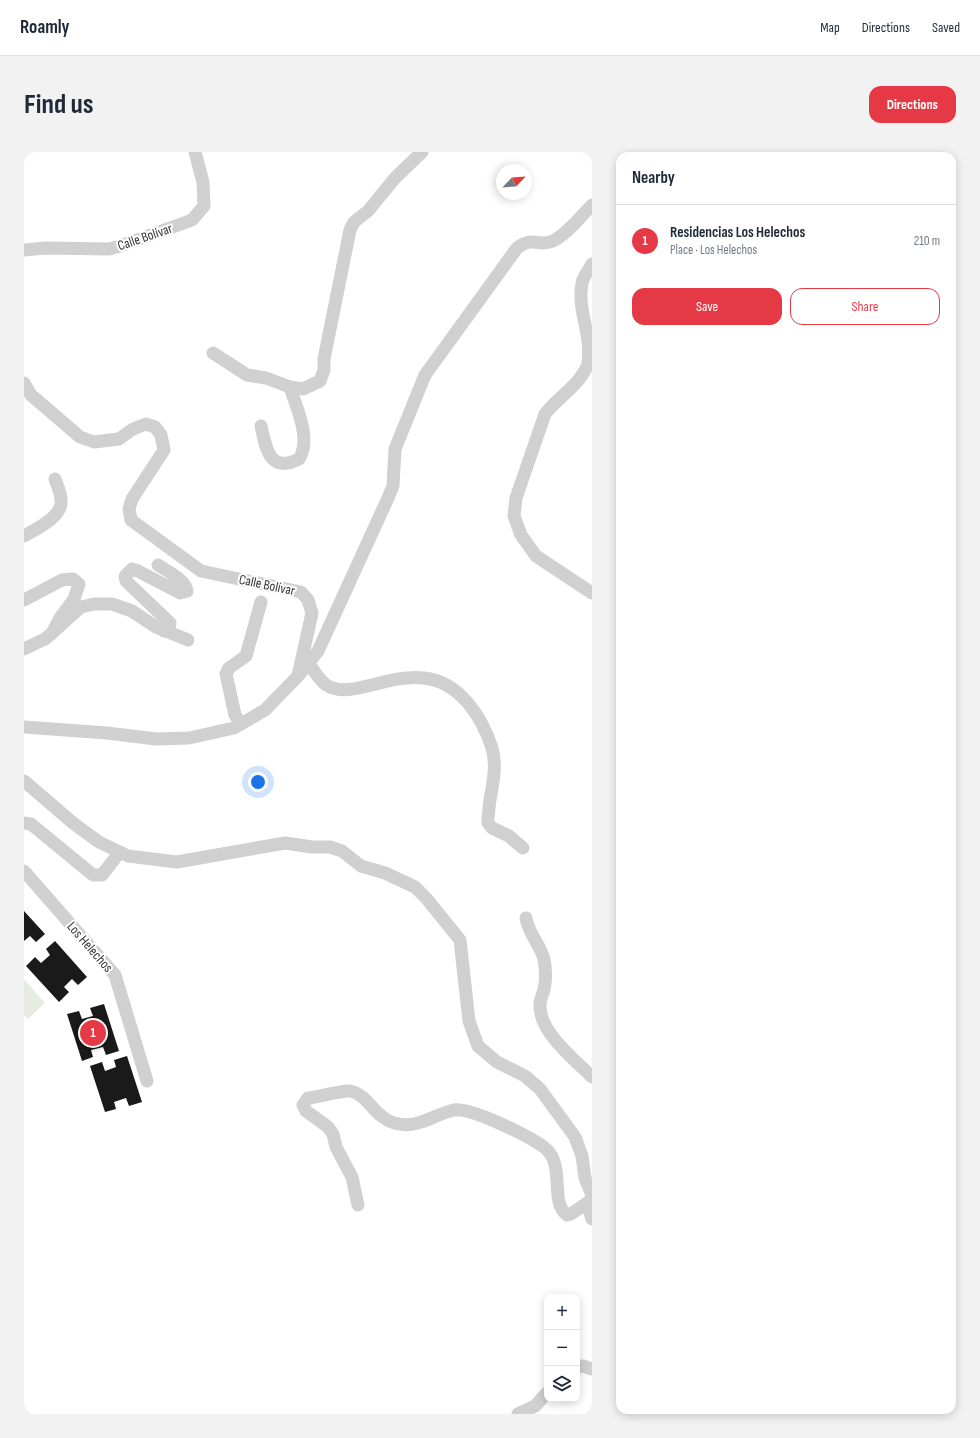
<!DOCTYPE html>
<meta charset="utf-8">
<style>
:root{--surface:#fff;--page:#f2f2f3;--text:#1f2937;--muted:#747a83;--line:#e0e1e3;--accent:#e63946}
body{margin:0;font-family:"Sofia Sans Condensed",sans-serif;background:var(--page);color:var(--text)}
.controls{position:absolute;right:12px;bottom:12px;display:grid;overflow:hidden;border-radius:8px;box-shadow:0 2px 10px #0003}
.controls button{width:36px;height:36px;display:grid;place-items:center;padding:0;border:0;border-bottom:1px solid var(--line);background:var(--surface);color:var(--text);font:20px sans-serif}
.compass{position:absolute;left:472px;top:12px;width:36px;height:36px;border-radius:50%;background:var(--surface);box-shadow:0 2px 10px #0003;rotate:65deg}
.you{position:absolute;left:234px;top:630px;width:14px;height:14px;margin:-10px;border:3px solid #fff;border-radius:50%;background:#1a73e8;box-shadow:0 0 0 6px #1a73e833}
.badge{display:grid;place-items:center;width:26px;height:26px;border-radius:50%;background:var(--accent);color:#fff;font-size:13px;font-weight:700}
.pin{position:absolute;translate:-50% -50%;border:2px solid #fff;box-shadow:0 1px 4px #0006}
.list{margin:0;padding:0;list-style:none}
h2{display:flex;justify-content:space-between;align-items:center;height:52px;margin:0;padding:0 16px;font-size:17px}
h2 small{font-size:13px;font-weight:400;color:var(--muted)}
.list li{display:grid;grid-template-columns:26px 1fr auto;gap:12px;align-items:center;box-sizing:border-box;height:72px;padding:0 16px;border-top:1px solid var(--line)}
.list b{display:block;font-size:15px;white-space:nowrap}
.list p{margin:0;font-size:13px;white-space:nowrap;color:var(--muted)}
.list em{font-size:13px;font-style:normal;color:var(--muted)}
.actions{display:flex;gap:8px;padding:12px 16px}
.actions a{flex:1;padding:9px 0;border:1px solid var(--accent);border-radius:12px;text-align:center;font-size:14px;color:var(--accent)}
.actions .main{background:var(--accent);color:#fff}
.icon{flex:none;width:22px;height:22px;fill:none;stroke:currentColor;stroke-width:2;stroke-linecap:round;stroke-linejoin:round}
.map{position:relative;flex:none;width:568px;height:1262px;overflow:hidden;border-radius:12px}
header{display:flex;align-items:center;gap:24px;box-sizing:border-box;height:56px;padding:0 20px;background:var(--surface);border-bottom:1px solid var(--line)}
header strong{font-size:19px}
nav{display:flex;gap:22px;margin-inline-start:auto;font-size:14px}
.intro{display:flex;align-items:center;justify-content:space-between;box-sizing:border-box;height:96px;padding:0 24px}
h1{margin:0;font-size:28px}
.button{padding:10px 18px;border-radius:12px;background:var(--accent);color:#fff;font-size:14px;font-weight:700}
main{display:flex;gap:24px;padding:0 24px}
aside{flex:1;background:var(--surface);border-radius:12px;box-shadow:0 2px 10px #0003}
.map>svg:first-child{display:block}
.green{fill:#e6ecdf}
.building{fill:#1a1a1a}
.lines{fill:none;stroke-linecap:round;stroke-linejoin:round}
.minor{stroke:#d0d0d0;stroke-width:13}
.labels{text-anchor:middle;dominant-baseline:central;stroke-width:4;stroke-linejoin:round;paint-order:stroke}
.street-label{font-size:14px;fill:#333;stroke:#fff}
</style>
<header>
<strong>Roamly</strong>
<nav><a>Map</a><a>Directions</a><a>Saved</a></nav>
</header>
<div class="intro"><h1>Find us</h1><a class="button">Directions</a></div>
<main>
<div class="map">
<svg width="568" height="1262" viewBox="0 0 568 1262">
<rect width="100%" height="100%" fill="#fff"/>
<polygon class="green" points="0,827 21,851 4,867 0,863"/>
<g class="building">
<polygon points="0,759 21,782 12,790 6,784 0,789"/>
<polygon points="31,789 63,825 54,833 48,827 40,835 45,840 35,850 2,814 11,805 17,811 26,803 22,797"/>
<polygon points="80,852 95,899 82,903 79,895 67,898 69,905 58,909 43,862 55,859 58,867 69,864 66,856"/>
<polygon points="103,904 118,950 105,954 102,946 90,950 92,957 81,960 66,914 78,910 81,919 92,915 90,908"/>
</g>
<g class="lines">
<g class="minor">
<polyline points="0,98 22,96 85,97 96,94 168,68 180,54 179,30 171,0"/>
<path d="M568,112C565,118 559,125 558,131C553,160 568,180 564,212C556,233 534,245 521,262L492,346L490,364L497,383L512,404L568,441"/>
<polyline points="189,201 223,223 242,226 266,235 279,237 296,229 300,218 300,207 326,78 330,70 344,59 371,26 398,0"/>
<polyline points="0,231 7,243 56,285 70,290 95,287 109,277 122,272 131,275 137,283 140,298 108,347 105,357 107,368 177,419 277,440 284,448 288,461 274,524 241,558 210,576 165,586 132,587 83,581 0,575"/>
<path d="M237,274C242,296 245,322 275,307C288,287 272,255 266,235"/>
<path d="M0,384C12,377 39,365 37,348C37,341 33,333 31,327"/>
<path d="M134,413C143,419 162,428 163,439L156,441L114,419L108,417L101,424L102,429L146,471L145,475L140,479"/>
<polyline points="0,448 38,428 49,427 55,432 50,447 36,466 28,481 21,487 0,497"/>
<polyline points="28,481 57,455 70,452 88,452 108,459 132,475 164,488"/>
<path d="M284,511C290,518 296,530 304,534C319,542 337,535 352,532C366,528 385,524 400,526C436,530 458,565 468,596C474,617 467,636 465,656C465,662 463,666 464,671L468,676L485,684L499,696"/>
<path d="M275,523L294,499L364,346L369,334L371,297L401,223L493,96C510,84 511,94 526,90C539,87 558,63 568,53"/>
<polyline points="217,572 211,563 202,522 205,516 222,504 237,450"/>
<polyline points="0,629 49,671 75,690 104,704 153,710 261,691 288,695 306,695 318,699 337,714 361,721 391,735 402,746 436,788 445,869 454,894 473,910 501,924 516,937 551,985 558,1004 561,1026 568,1043"/>
<polyline points="0,671 7,672 69,723 78,723 95,701"/>
<polyline points="0,719 91,823 123,929"/>
<path d="M502,766C504,781 516,792 520,807C522,817 522,828 520,838C518,843 516,848 516,853C515,880 550,907 568,925"/>
<polyline points="568,1047 563,1051 568,1067"/>
<path d="M334,1053L328,1025L312,995L309,982L304,975L282,959L279,953L284,946C294,945 319,938 326,939C346,943 350,968 375,972C395,976 411,962 430,958C447,955 507,985 521,996C542,1013 525,1050 543,1063L547,1062L563,1051"/>
<polyline points="553,1215 559,1214 568,1217"/>
<polyline points="494,1262 511,1254 523,1241"/>
</g>
</g>
<g class="labels">
<g class="street-label">
<text transform="translate(121 85) rotate(-19)">Calle Bolívar</text>
<text transform="translate(243 433) rotate(12)">Calle Bolívar</text>
<text transform="translate(66 795) rotate(49)">Los Helechos</text>
</g>
</g>
</svg>
<div class="controls">
<button>+</button>
<button>−</button>
<button><svg class="icon" aria-label="layers" viewBox="0 0 24 24"><path d="M12 4l9 5-9 5-9-5zM3 14l9 5 9-5"/></svg></button>
</div>
<svg class="compass" viewBox="-18 -18 36 36"><path d="M0-13l5 13h-10z" fill="#e53935"/><path d="M0 13l5-13h-10z" fill="#747a83"/></svg>
<div class="you"></div>
<div class="pin badge" style="left:69px;top:881px">1</div>
</div>
<aside>
<h2>Nearby<small></small></h2>
<ul class="list">
<li><span class="badge">1</span><div><b>Residencias Los Helechos</b><p>Place · Los Helechos</p></div><em>210 m</em></li>
</ul>
<div class="actions"><a class="main">Save</a><a>Share</a></div>
</aside>
</main>
